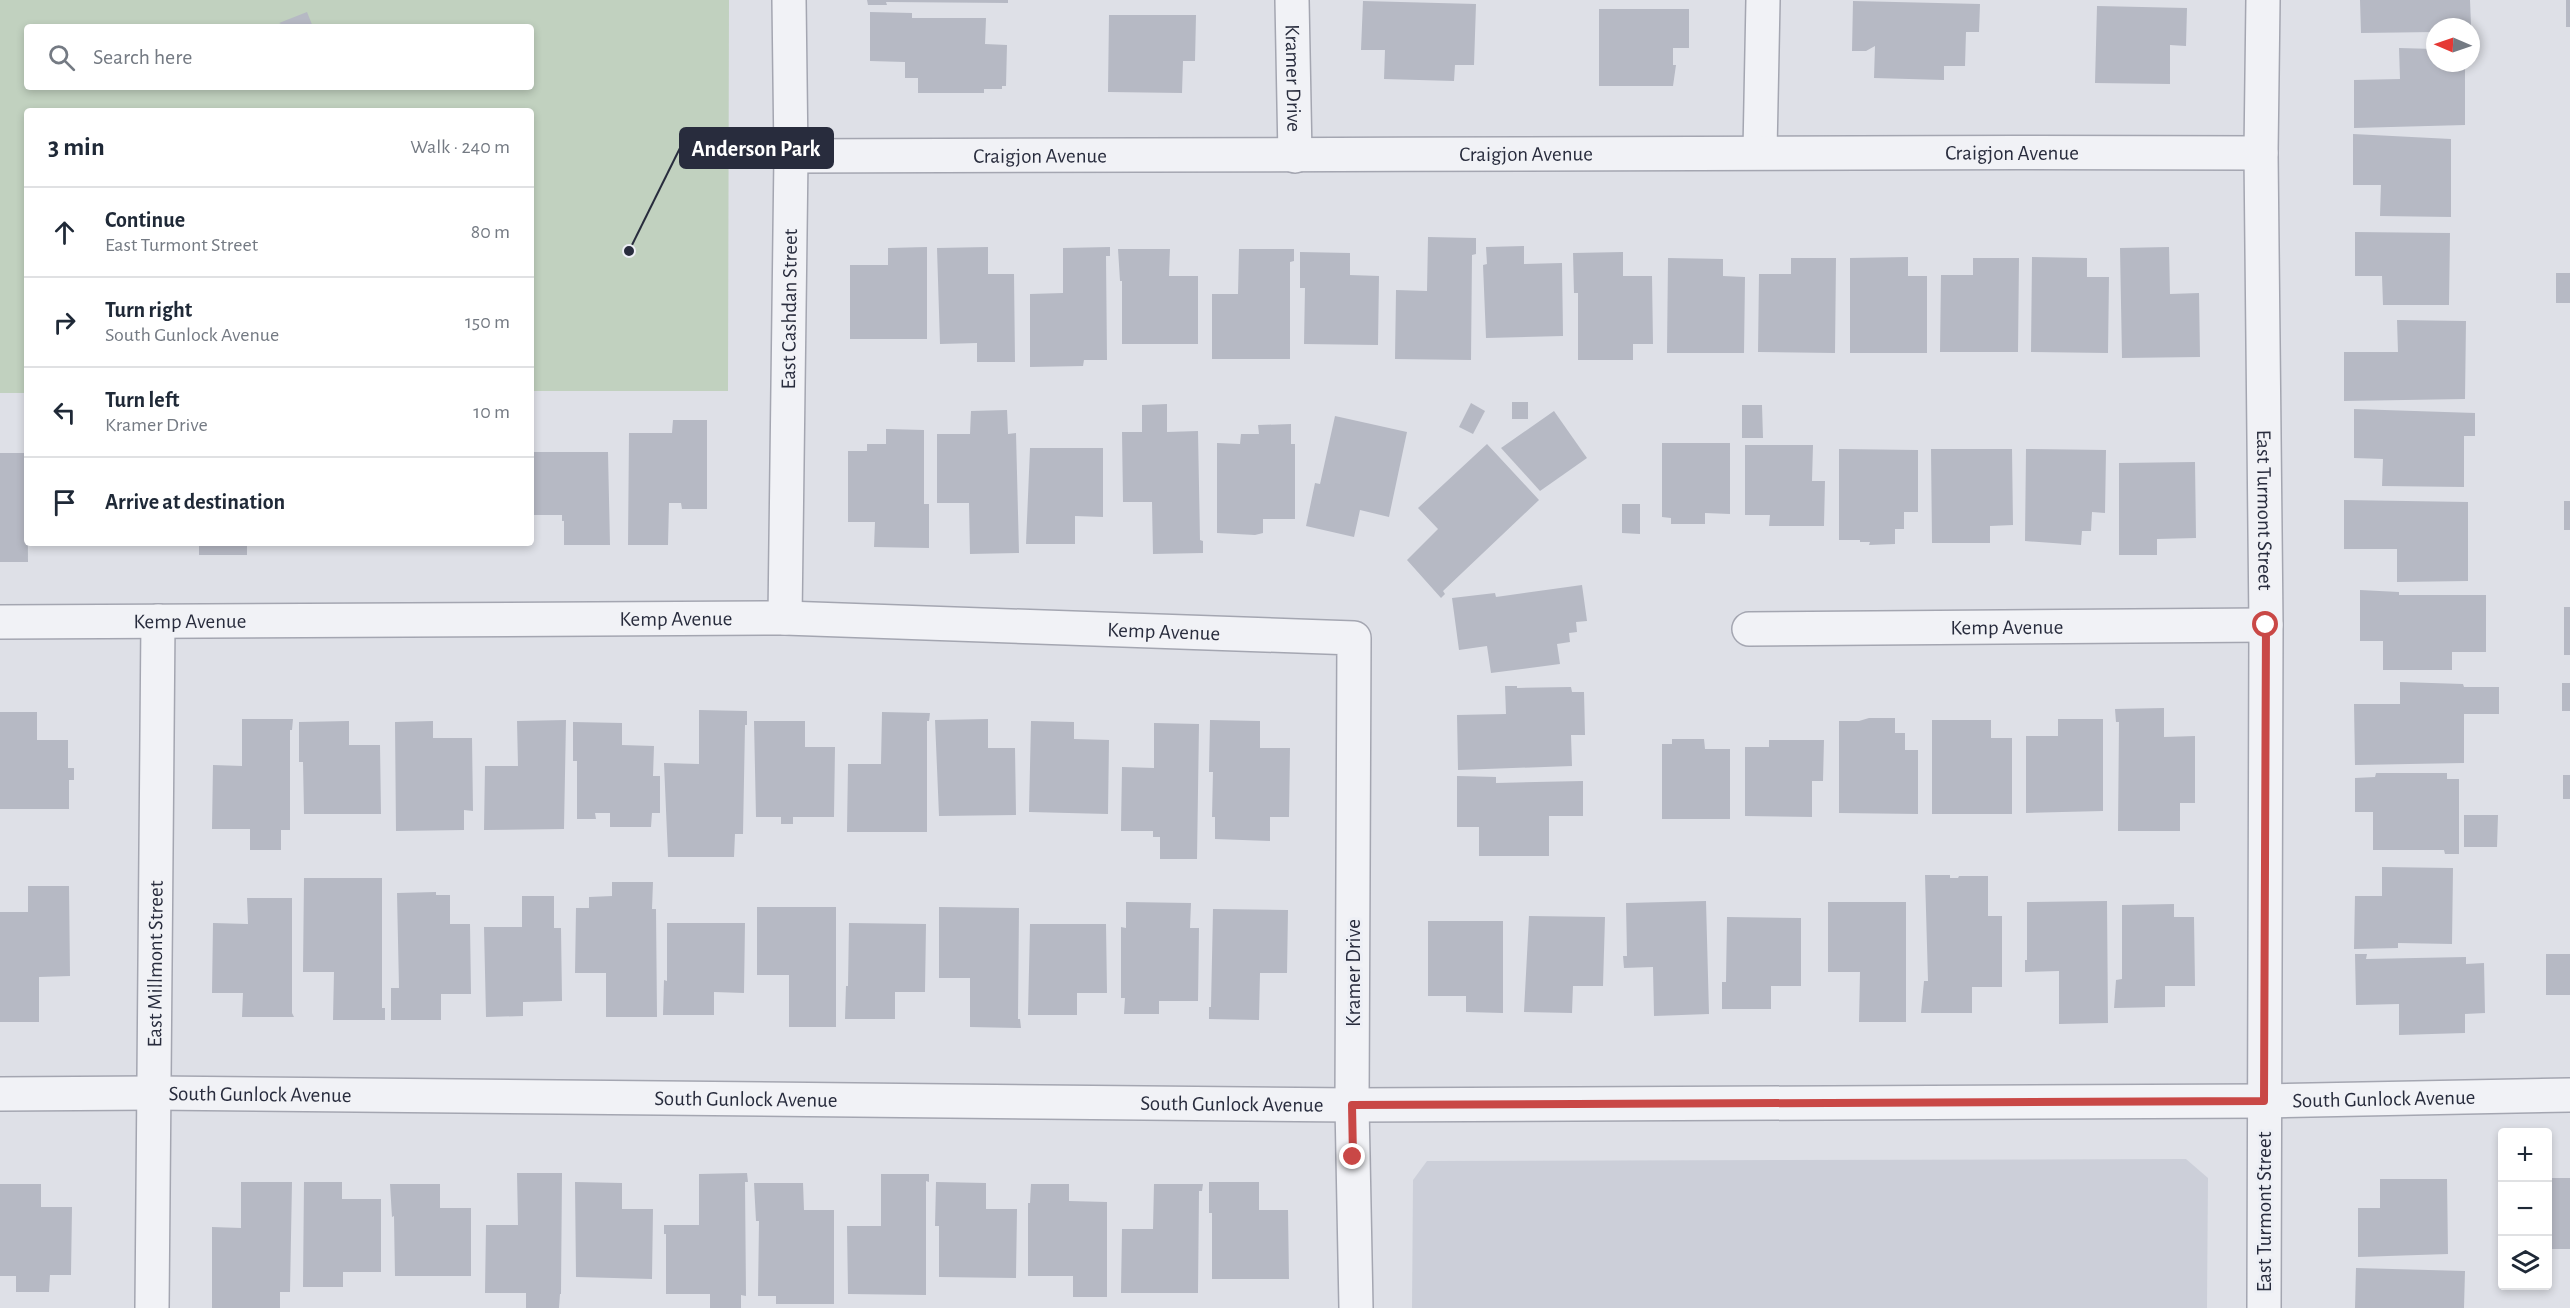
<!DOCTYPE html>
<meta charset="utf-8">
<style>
:root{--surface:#fff;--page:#f6f6f7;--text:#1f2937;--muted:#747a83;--line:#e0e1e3}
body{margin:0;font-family:"Alegreya Sans",sans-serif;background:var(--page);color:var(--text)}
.controls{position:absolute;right:18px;bottom:18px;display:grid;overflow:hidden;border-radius:6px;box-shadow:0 3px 9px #0003}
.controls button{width:54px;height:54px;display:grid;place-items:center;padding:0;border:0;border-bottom:2px solid var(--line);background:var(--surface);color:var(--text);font:30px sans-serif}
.compass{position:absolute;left:2426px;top:18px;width:54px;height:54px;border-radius:50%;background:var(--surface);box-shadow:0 3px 9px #0003;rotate:272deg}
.stop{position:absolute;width:18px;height:18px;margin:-14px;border:4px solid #c94846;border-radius:50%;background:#fff}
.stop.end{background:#c94846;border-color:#fff;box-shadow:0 2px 6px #0008}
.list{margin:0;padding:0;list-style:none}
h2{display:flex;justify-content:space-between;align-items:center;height:78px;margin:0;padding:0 24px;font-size:26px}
h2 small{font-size:20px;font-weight:400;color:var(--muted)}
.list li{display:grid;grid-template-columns:39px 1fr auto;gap:18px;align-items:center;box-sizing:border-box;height:90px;padding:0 24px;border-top:2px solid var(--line)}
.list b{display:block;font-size:22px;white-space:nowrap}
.list p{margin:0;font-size:20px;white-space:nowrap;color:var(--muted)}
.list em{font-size:20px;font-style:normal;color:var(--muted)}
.icon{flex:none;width:33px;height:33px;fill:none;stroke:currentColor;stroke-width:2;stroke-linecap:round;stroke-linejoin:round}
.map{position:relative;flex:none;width:2570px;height:1308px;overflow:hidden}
.search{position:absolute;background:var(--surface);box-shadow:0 3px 9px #0003;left:24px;top:24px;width:510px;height:66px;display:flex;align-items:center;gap:15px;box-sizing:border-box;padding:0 21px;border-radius:6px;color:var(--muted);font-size:22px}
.panel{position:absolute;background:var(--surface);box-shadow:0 3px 9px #0003;left:24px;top:108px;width:510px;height:438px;border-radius:6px}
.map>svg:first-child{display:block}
.built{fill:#cccfd9}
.green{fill:#c1d1bf;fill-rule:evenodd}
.building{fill:#b6b9c4}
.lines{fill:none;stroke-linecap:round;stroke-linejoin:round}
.street-casing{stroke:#a4a6b1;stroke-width:36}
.street{stroke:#f1f2f6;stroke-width:33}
.route{stroke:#c94846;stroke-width:8}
.labels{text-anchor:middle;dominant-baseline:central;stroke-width:6;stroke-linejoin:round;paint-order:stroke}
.street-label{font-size:21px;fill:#282c3d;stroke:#edeff5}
.leader{fill:none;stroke:#282c3d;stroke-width:2}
.callout-dot{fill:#282c3d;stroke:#edeff5;stroke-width:2}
.callout{fill:#282c3d;stroke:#282c3d;stroke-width:2}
.callout-label{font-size:22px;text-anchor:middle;font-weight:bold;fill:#fff}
</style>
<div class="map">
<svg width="2570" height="1308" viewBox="0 0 2570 1308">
<rect width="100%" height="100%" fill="#dee0e7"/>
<polygon class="built" points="2186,1159 2208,1178 2207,1308 1412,1308 1413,1180 1427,1161"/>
<path class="green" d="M0,0H729L728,391H531V111H27V393H0ZM27,27H531V87H27Z"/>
<g class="building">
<polygon points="867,0 1008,0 1008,3 886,2 887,5 868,5"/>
<polygon points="2360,0 2470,0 2471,25 2435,26 2435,32 2361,33"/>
<rect x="2566" y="0" width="4" height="27"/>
<polygon points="1363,1 1476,4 1474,65 1455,65 1454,81 1384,79 1385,50 1361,50"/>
<polygon points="1853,1 1980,4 1979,32 1966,32 1965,66 1944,66 1944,80 1874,78 1875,46 1866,51 1852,51"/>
<polygon points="2097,6 2187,8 2186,46 2170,45 2170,84 2095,83"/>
<polygon points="1599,9 1689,9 1689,48 1673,48 1673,65 1676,65 1673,86 1599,86"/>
<polygon points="307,12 313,27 274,27 281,24 279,23"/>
<polygon points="870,12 912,13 912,18 986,18 985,44 1007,45 1006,86 1002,86 1002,89 984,89 984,93 918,93 918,78 905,78 905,62 870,61"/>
<polygon points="1109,15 1196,15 1195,61 1183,61 1182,93 1108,92"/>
<polygon points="2399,48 2435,49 2435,63 2465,63 2465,125 2354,128 2354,80 2400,79"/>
<polygon points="2353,134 2451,139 2451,217 2380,216 2381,185 2353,185"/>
<polygon points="2355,232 2450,233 2449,305 2383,305 2382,276 2355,276"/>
<polygon points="1428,237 1476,238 1476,254 1472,255 1471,360 1395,359 1396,290 1427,291"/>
<polygon points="1524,246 1524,264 1562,263 1563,336 1486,338 1483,265 1487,264 1486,247"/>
<polygon points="927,247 927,339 850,339 850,265 888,265 888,248"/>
<polygon points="988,247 988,274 1014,274 1015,362 977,362 977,343 940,344 937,248"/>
<polygon points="1110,247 1110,256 1106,256 1107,360 1084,360 1083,366 1030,367 1030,294 1063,293 1063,248"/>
<polygon points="2169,247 2170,294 2199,293 2200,357 2122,358 2120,248"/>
<polygon points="1118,249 1170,249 1169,276 1198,276 1198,344 1122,344 1122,281 1120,281"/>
<polygon points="1239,249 1294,249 1294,261 1290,262 1290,359 1212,359 1212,294 1238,294"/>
<polygon points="1300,252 1350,253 1350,275 1379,276 1378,345 1304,344 1305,288 1300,288"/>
<polygon points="1623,252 1623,276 1652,276 1653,344 1633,344 1633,360 1578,360 1578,293 1574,293 1573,253"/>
<polygon points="1908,257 1908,276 1927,276 1927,353 1850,353 1850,258"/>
<polygon points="2032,257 2087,258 2087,277 2109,277 2108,353 2031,352"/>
<polygon points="1668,258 1723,259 1723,276 1745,277 1744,353 1667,353"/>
<polygon points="1791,258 1836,258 1835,353 1758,352 1759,274 1791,274"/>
<polygon points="1973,258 2019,258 2018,352 1940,352 1941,275 1973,275"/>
<rect x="2556" y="273" width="14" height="30"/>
<polygon points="2397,320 2466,321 2465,399 2344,401 2344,352 2398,352"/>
<rect x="1512" y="402" width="16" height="17"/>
<polygon points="1471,403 1485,411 1473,434 1459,427"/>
<polygon points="1167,404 1167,432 1198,431 1200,540 1203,541 1203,553 1153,554 1152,502 1123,502 1122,432 1142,432 1142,405"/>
<polygon points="1742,405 1762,405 1763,438 1742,438"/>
<polygon points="2354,409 2475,413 2475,436 2464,436 2464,487 2382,486 2383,459 2354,458"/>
<polygon points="1007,410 1008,434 1016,433 1019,553 970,554 969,503 937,503 937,434 970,434 971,411"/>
<polygon points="1554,411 1587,458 1540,491 1501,448"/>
<polygon points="1335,416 1407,432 1389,517 1360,510 1354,537 1306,526 1315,483 1320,484"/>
<polygon points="673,420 707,420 707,509 682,509 681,503 669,503 668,545 628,545 629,433 672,433"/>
<polygon points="1291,424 1291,444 1295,444 1295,519 1263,519 1263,533 1255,535 1217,533 1217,443 1240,444 1241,434 1259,434 1258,425"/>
<polygon points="886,429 924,430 924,504 929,504 929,548 874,547 875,522 848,522 848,451 867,451 867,444 886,444"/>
<polygon points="1662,443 1730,443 1730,514 1705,513 1705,524 1671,524 1671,518 1662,517"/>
<polygon points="1487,444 1539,500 1443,591 1445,594 1441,598 1407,560 1438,529 1418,508"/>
<polygon points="1745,445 1813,445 1812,481 1825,481 1824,526 1769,526 1770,515 1745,515"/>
<polygon points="1030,448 1103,448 1103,517 1075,516 1075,544 1026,544"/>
<polygon points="1839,449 1918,450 1918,512 1904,512 1904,529 1895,529 1895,544 1869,545 1870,542 1860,542 1860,540 1839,540"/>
<polygon points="1931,449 2012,449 2013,525 1990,526 1990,543 1932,543"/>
<polygon points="2026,449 2106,450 2105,513 2092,512 2091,531 2082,531 2081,545 2025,541"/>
<polygon points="531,452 608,452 610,545 564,545 564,521 562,521 562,515 532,515"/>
<polygon points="0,453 27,453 28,562 0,562"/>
<polygon points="2195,462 2196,538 2157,539 2157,555 2119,555 2119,463"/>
<polygon points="2344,500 2468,502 2468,581 2397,582 2397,549 2344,549"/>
<rect x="2564" y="501" width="6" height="29"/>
<polygon points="1622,504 1640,504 1640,534 1622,533"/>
<rect x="199" y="543" width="48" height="12"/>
<polygon points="262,543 306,543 306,545 262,546"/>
<polygon points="1582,585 1587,621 1576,622 1577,632 1569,633 1570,642 1557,644 1560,664 1491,673 1487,646 1459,650 1452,598 1495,593 1496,597"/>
<polygon points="2360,590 2399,592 2399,595 2486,595 2486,652 2452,652 2452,670 2383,670 2383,641 2360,641"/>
<rect x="2564" y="607" width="6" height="48"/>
<polygon points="2400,682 2463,684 2464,687 2499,687 2499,714 2464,714 2464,763 2355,765 2354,704 2400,704"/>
<rect x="2562" y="683" width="8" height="28"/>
<polygon points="1505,686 1517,686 1517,688 1571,687 1572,692 1584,692 1585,735 1571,735 1572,766 1458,770 1457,715 1506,714"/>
<polygon points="2164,708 2164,737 2195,736 2195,803 2180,803 2180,831 2118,831 2119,722 2116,722 2115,709"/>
<polygon points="699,710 747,711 747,725 745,725 743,834 735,834 734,857 668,857 664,763 699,764"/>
<polygon points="0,712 37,712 37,740 68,740 68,768 74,768 74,780 69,780 69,809 0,809"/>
<polygon points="882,712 930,713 929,721 927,721 927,832 847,832 848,764 881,764"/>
<polygon points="1869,718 1895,718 1895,733 1905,733 1905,750 1918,750 1918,814 1839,813 1839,721 1859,721"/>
<polygon points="242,719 293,719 292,730 290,730 290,830 281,830 281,850 250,850 250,829 212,829 213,765 242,766"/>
<polygon points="988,719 988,748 1015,748 1016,815 939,816 935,720"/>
<polygon points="2058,719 2103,719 2103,811 2026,813 2026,736 2058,736"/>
<polygon points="566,720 564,829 484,830 485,766 518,766 517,721"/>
<polygon points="1210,720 1260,721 1260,748 1290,748 1289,817 1270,817 1270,841 1215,839 1215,817 1212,817 1213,772 1209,772"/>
<polygon points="1932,720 1991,720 1991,738 2012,738 2012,814 1932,814"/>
<polygon points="349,721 349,745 380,745 381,814 304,814 303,762 299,762 299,722"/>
<polygon points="433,721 433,738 472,738 473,811 464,810 464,830 396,831 395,722"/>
<polygon points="754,721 805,721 805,747 835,747 834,817 793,817 793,824 781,824 781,817 756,817"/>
<polygon points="1031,721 1074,722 1074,739 1109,740 1108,814 1029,812"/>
<polygon points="573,722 622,723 622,745 654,746 653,776 660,776 660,813 652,813 651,827 610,827 610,813 595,813 596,819 577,819 577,761 573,761"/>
<polygon points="1154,723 1199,724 1197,859 1160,859 1160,837 1153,837 1153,831 1121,831 1122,767 1154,768"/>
<polygon points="1672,739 1704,739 1705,749 1730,749 1730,819 1662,819 1662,744 1672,744"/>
<polygon points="1769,740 1824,740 1823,781 1812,781 1812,817 1745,816 1745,747 1769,747"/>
<polygon points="2376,773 2447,773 2447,779 2459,779 2459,854 2445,854 2444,850 2373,850 2373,812 2355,812 2355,778 2375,777"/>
<rect x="2563" y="775" width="7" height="24"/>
<polygon points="1457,776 1496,777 1496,783 1583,781 1583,816 1549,816 1549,856 1479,856 1479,827 1457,827"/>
<polygon points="2464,815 2498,815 2497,847 2464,847"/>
<polygon points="2382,867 2453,868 2452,944 2398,943 2398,948 2354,949 2355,896 2382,896"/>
<polygon points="1925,875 1950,875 1950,878 1958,878 1959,876 1988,876 1988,916 2002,916 2002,987 1972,987 1972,1013 1921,1013 1924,981 1928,981"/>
<polygon points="304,878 382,878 382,1008 385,1008 385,1020 333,1020 334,972 303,972"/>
<polygon points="612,882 653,882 652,909 656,909 657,1017 606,1017 606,973 575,973 576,908 589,908 589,897 612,896"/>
<polygon points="28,886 69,886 70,976 39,977 39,1022 0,1022 0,912 28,912"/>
<polygon points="436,892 436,895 450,895 450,924 470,924 471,994 441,994 441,1020 391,1020 391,988 399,988 397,893"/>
<polygon points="522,896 554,896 554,928 561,928 562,1001 523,1002 523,1016 486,1017 484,927 522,927"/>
<polygon points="247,898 292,898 292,1013 294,1017 242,1017 243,993 212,993 213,923 248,924"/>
<polygon points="1706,901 1709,1014 1654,1016 1653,967 1624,968 1623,956 1627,956 1626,903"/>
<polygon points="2107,901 2108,1023 2059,1024 2059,971 2025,972 2025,960 2027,960 2027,902"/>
<polygon points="1126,902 1191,903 1190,928 1199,928 1198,1001 1159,1001 1159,1014 1124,1014 1125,998 1121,998 1121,927 1126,928"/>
<polygon points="1828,902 1906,902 1906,1022 1859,1022 1860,972 1828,972"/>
<polygon points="2174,904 2174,917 2194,917 2195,986 2165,986 2165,1007 2114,1008 2116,980 2122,979 2122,905"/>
<polygon points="757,907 836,907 836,1027 789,1027 789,975 757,975"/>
<polygon points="939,907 1019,908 1018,1019 1020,1019 1021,1028 970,1027 970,978 939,978"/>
<polygon points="1213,909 1288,910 1287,973 1260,973 1259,1020 1209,1019 1209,1007 1211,1007"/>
<polygon points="1529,916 1605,917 1603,986 1573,986 1572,1013 1524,1012"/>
<polygon points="1727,917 1801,918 1801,986 1771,986 1771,1009 1722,1009 1722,982 1726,982"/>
<polygon points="1428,921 1503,921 1503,1013 1466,1012 1466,996 1428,996"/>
<polygon points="667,923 745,923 744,993 714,992 714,1015 663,1015 664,980 667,981"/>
<polygon points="849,923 926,924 925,992 895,992 895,1019 845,1019 846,986 848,986"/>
<polygon points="1030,924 1106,924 1107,993 1077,993 1077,1015 1028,1015"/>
<polygon points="2355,954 2367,954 2366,959 2466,957 2466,964 2484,963 2485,1013 2465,1014 2465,1033 2399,1035 2399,1004 2356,1005"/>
<rect x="2546" y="954" width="24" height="41"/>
<polygon points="517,1173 562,1173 561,1294 560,1294 559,1308 526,1308 526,1293 485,1293 486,1225 518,1225"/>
<polygon points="747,1173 748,1182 745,1182 746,1296 741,1295 741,1308 710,1308 710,1294 666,1294 666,1234 664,1234 664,1225 699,1225 699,1174"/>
<polygon points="881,1174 929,1174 929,1182 926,1181 926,1295 848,1294 847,1226 881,1226"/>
<rect x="2548" y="1178" width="22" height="71"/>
<polygon points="2380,1179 2447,1179 2448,1254 2358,1257 2358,1208 2380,1208"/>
<polygon points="241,1182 292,1182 290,1292 280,1292 280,1308 212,1308 212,1227 241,1228"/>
<polygon points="304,1182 342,1182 342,1199 381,1199 381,1272 343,1272 343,1287 303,1287"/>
<polygon points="575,1182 622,1183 622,1209 653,1209 652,1279 576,1277"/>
<polygon points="936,1182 986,1183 986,1209 1017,1209 1016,1278 939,1277 939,1226 935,1226"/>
<polygon points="1209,1182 1259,1182 1259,1210 1288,1210 1289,1279 1212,1279 1212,1213 1209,1213"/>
<polygon points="754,1183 803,1183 804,1210 834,1210 834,1304 776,1304 776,1296 758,1296 759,1221 756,1221"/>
<polygon points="0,1184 41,1184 41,1207 72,1207 71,1275 50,1275 49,1292 16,1292 16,1276 0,1276"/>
<polygon points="390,1184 440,1184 440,1208 471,1208 471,1276 395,1276 394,1216 392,1217"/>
<polygon points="1031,1184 1069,1184 1069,1201 1107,1202 1107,1297 1073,1297 1073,1276 1028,1276 1028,1203 1030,1203"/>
<polygon points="1154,1184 1203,1184 1202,1191 1199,1191 1198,1293 1121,1293 1122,1229 1153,1229"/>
<polygon points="2356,1268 2465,1271 2464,1308 2355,1308"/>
</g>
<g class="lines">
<g class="street-casing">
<g id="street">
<path id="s1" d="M1292,0L1295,156"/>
<path id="s2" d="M2263,0L2261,153L2266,625L2264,1308"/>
<polyline points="1760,151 1763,0"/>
<path id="s3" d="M791,156C1281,156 1771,151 2261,153"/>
<path id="s4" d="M785,618L791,156L789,0"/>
<path id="s5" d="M0,622L785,618L1354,638L1352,1105L1356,1308"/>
<path id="s6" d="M1749,629L2266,625"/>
<path id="s7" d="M0,1094L153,1093L1352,1105L2264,1101L2570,1095"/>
<path id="s8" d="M152,1308L158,621"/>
</g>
</g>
<use href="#street" class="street"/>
</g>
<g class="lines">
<polyline class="route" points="1353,1157 1352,1105 2264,1101 2266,625"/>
</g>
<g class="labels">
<g class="street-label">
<text stroke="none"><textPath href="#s1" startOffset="78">Kramer Drive</textPath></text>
<text stroke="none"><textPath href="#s3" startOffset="1221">Craigjon Avenue</textPath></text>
<text stroke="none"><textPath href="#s3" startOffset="735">Craigjon Avenue</textPath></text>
<text stroke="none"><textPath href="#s3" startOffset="249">Craigjon Avenue</textPath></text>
<text stroke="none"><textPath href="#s4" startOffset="309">East Cashdan Street</textPath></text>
<text stroke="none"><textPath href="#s2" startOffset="510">East Turmont Street</textPath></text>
<text stroke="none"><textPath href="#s5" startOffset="676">Kemp Avenue</textPath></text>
<text stroke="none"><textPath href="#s5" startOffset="190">Kemp Avenue</textPath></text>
<text stroke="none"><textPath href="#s6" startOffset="258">Kemp Avenue</textPath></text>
<text stroke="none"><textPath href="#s5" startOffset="1164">Kemp Avenue</textPath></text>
<text stroke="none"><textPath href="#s8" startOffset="344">East Millmont Street</textPath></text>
<text transform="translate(1353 973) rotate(-90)">Kramer Drive</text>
<text stroke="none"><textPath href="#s7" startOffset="260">South Gunlock Avenue</textPath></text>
<text stroke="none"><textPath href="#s7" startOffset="746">South Gunlock Avenue</textPath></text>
<text stroke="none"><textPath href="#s7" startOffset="2384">South Gunlock Avenue</textPath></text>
<text stroke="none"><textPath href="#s7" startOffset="1232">South Gunlock Avenue</textPath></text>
<text transform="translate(2264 1212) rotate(-90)">East Turmont Street</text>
</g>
</g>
<path class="leader" d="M629 251L680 148"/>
<circle class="callout-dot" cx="629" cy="251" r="6"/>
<rect class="callout" x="680" y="128" width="153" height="40" rx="6"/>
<g class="callout-label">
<text x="756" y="156">Anderson Park</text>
</g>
</svg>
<div class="controls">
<button>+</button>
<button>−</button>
<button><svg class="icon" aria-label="layers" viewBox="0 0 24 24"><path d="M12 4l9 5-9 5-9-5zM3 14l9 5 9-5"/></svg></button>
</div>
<svg class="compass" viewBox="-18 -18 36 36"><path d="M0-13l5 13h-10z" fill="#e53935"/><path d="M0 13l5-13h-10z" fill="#747a83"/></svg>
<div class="stop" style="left:2266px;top:625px"></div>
<div class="stop end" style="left:1353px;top:1157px"></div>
<div class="search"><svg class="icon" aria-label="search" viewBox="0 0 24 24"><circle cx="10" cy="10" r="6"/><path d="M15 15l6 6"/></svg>Search here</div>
<section class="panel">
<h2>3 min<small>Walk · 240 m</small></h2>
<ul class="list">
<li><svg class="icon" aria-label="ahead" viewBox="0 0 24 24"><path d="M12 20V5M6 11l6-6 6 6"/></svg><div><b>Continue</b><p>East Turmont Street</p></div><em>80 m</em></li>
<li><svg class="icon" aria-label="right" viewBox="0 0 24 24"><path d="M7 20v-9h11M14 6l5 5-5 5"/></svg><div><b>Turn right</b><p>South Gunlock Avenue</p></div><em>150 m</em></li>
<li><svg class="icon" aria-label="left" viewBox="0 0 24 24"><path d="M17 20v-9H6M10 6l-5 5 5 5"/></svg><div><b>Turn left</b><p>Kramer Drive</p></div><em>10 m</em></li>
<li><svg class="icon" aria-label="arrive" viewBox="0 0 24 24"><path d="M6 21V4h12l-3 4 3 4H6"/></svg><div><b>Arrive at destination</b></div></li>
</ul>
</section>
</div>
